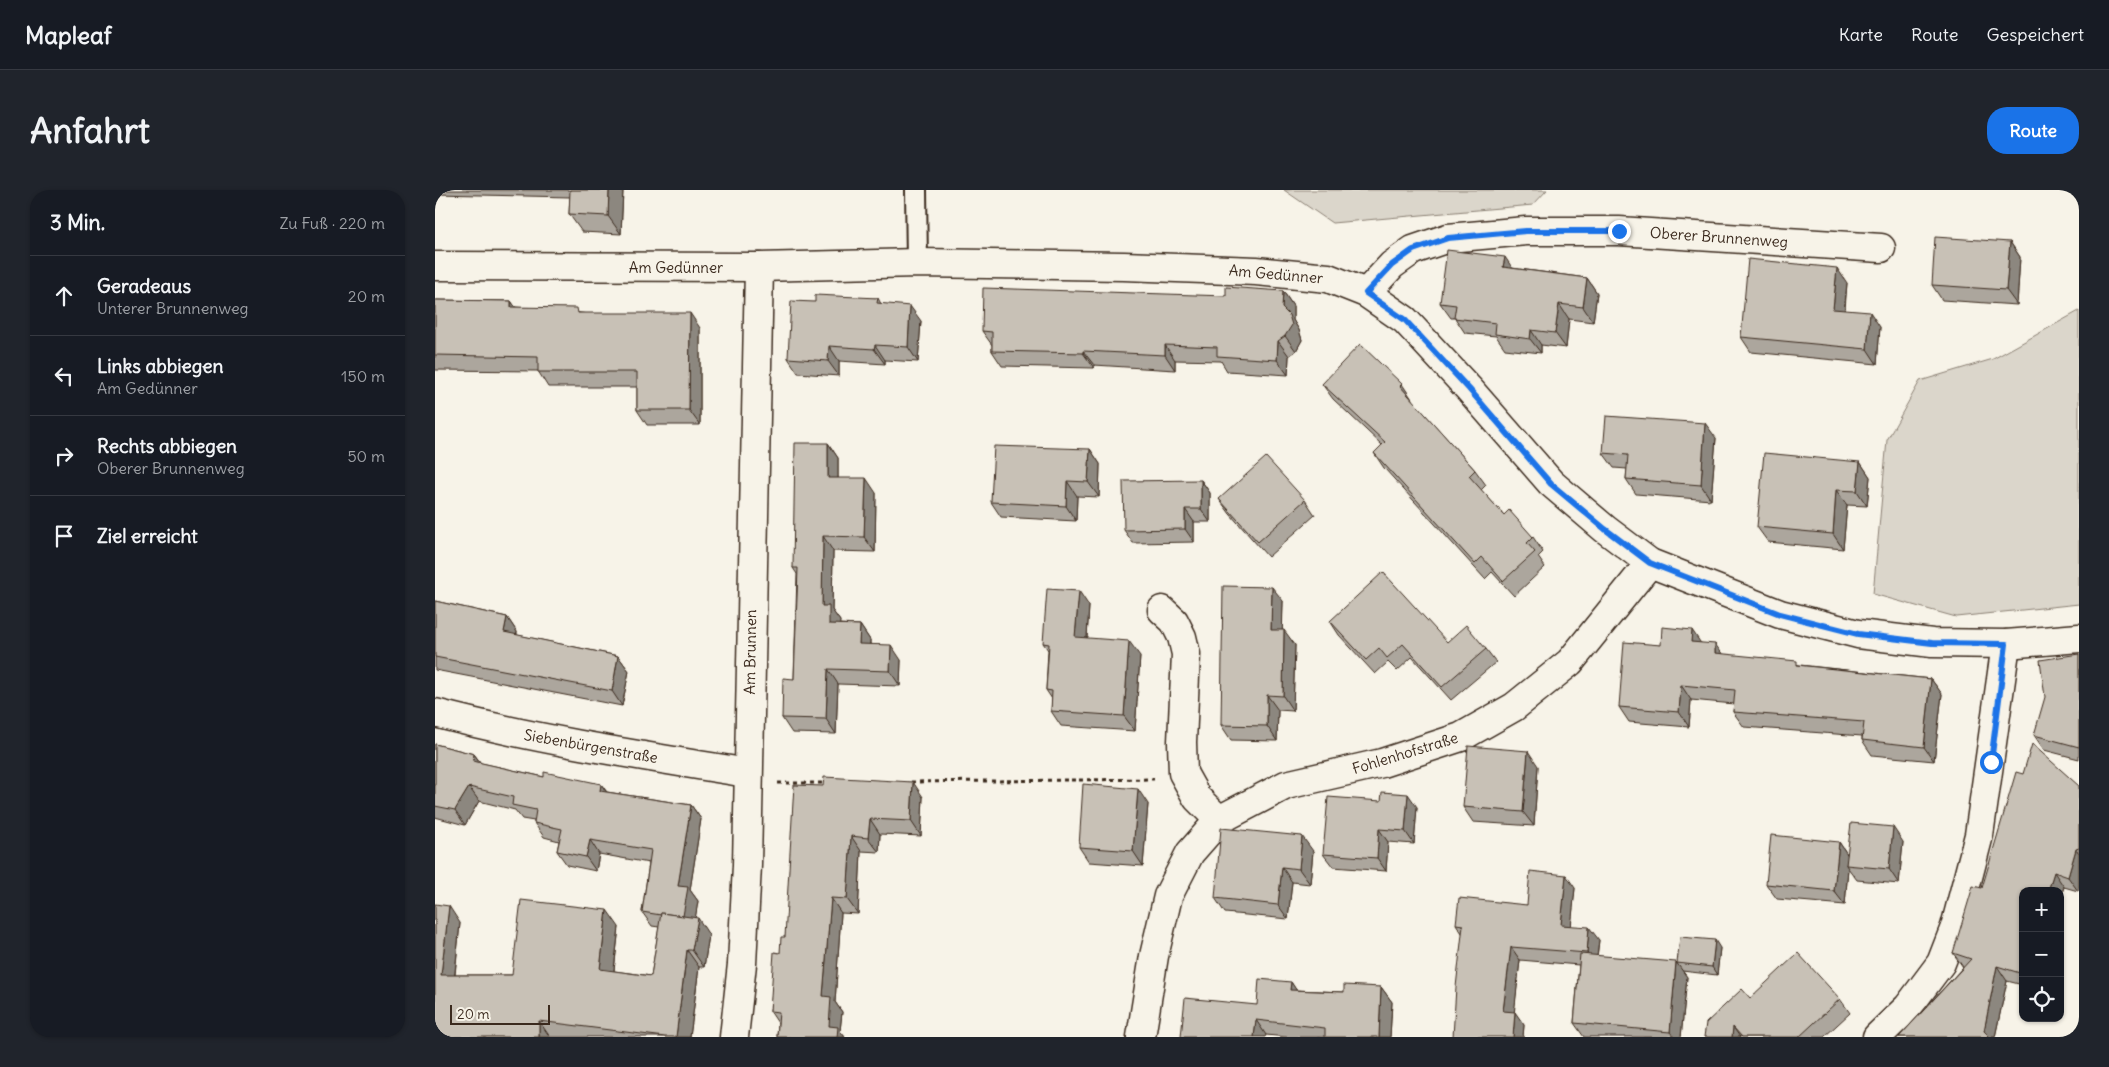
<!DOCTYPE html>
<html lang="de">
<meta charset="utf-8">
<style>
:root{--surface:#171b24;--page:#20242c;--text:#f1f3f6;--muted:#9ea1a6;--line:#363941;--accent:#1a73e8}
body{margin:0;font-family:Delius,sans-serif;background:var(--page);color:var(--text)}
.controls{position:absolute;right:15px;bottom:15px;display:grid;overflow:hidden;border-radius:10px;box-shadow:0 1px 4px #0004}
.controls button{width:45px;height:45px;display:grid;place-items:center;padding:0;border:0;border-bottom:1px solid var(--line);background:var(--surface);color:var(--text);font:25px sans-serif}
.scale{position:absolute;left:15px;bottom:12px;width:100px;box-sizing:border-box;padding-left:5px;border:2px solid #3b2a1e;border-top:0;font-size:14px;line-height:18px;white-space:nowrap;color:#3b2a1e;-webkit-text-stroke:4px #f7f3e8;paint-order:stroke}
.stop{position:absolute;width:15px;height:15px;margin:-11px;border:4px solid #1a73e8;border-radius:50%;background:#fff}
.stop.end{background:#1a73e8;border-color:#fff;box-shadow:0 1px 5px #0008}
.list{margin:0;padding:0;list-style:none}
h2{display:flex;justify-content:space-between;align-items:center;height:65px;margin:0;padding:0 20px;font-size:21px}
h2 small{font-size:16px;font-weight:400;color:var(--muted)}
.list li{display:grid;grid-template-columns:32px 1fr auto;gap:15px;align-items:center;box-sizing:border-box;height:80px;padding:0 20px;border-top:1px solid var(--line)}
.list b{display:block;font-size:19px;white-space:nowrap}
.list p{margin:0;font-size:16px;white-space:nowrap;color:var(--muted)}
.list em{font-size:16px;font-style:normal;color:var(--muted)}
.icon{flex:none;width:28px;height:28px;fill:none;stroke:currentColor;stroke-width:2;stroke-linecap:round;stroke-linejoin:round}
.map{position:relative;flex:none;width:1644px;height:847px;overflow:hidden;border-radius:20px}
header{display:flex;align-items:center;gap:30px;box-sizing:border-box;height:70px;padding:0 25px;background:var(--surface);border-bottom:1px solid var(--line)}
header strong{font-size:24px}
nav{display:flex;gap:28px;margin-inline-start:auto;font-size:18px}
.intro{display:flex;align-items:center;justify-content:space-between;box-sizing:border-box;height:120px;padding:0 30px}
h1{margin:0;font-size:35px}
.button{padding:12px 22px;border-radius:20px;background:var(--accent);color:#fff;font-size:18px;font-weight:700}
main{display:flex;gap:30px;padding:0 30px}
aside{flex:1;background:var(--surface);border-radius:20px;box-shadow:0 1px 4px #0004}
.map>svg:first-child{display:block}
.green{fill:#dbd6cb;stroke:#8b8074}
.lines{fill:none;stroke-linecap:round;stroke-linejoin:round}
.service-casing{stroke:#3b2a1e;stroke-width:24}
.minor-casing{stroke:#3b2a1e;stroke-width:31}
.path{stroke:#3b2a1e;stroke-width:3;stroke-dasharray:4 4;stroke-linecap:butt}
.service{stroke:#f7f3e8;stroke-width:20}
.minor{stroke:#f7f3e8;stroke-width:28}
.wall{fill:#aca69d;stroke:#3b2a1e}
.shaded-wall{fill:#8c877f;stroke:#3b2a1e}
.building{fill:#c8c1b6;stroke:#3b2a1e}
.route{stroke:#1a73e8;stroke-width:6}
.labels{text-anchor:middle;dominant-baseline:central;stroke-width:5;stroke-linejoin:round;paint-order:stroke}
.street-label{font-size:15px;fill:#3b2a1e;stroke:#f7f3e8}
</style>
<header>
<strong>Mapleaf</strong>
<nav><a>Karte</a><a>Route</a><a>Gespeichert</a></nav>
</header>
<div class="intro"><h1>Anfahrt</h1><a class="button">Route</a></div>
<main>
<aside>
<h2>3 Min.<small>Zu Fuß · 220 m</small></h2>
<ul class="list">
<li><svg class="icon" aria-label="ahead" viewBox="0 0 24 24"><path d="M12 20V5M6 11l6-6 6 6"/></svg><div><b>Geradeaus</b><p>Unterer Brunnenweg</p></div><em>20 m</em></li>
<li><svg class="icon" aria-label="left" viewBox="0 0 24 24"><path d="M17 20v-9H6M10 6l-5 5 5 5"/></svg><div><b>Links abbiegen</b><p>Am Gedünner</p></div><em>150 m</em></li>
<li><svg class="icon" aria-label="right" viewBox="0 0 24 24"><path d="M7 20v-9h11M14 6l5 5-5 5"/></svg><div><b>Rechts abbiegen</b><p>Oberer Brunnenweg</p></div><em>50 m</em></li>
<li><svg class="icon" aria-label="arrive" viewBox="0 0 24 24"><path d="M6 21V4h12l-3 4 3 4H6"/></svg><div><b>Ziel erreicht</b></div></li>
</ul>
</aside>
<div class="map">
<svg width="1644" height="847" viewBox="0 0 1644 847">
<rect width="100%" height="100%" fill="#f7f3e8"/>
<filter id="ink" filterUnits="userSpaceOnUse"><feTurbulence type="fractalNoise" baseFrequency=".02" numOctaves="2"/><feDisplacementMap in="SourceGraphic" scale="10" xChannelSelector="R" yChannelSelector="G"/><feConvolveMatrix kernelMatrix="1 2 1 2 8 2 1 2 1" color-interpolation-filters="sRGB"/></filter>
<g filter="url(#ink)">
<g class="green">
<polygon points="849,0 1112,0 1098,15 897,33"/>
<polygon points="1644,121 1644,414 1521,427 1438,404 1452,250 1485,191 1558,169"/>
</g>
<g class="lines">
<g class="service-casing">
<polyline id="service" points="481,0 482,73"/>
</g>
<g class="minor-casing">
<g id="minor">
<polyline points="0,76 324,77 482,73 689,76 821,81 893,88 931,103 970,130 1034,199 1116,293 1170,339 1215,373 1345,424 1423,444 1497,453 1571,454 1644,448"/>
<polyline points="931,103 957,75 978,60 1013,48 1091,41 1184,41 1446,58"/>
<polyline points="727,420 739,431 747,447 751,464 747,552 748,583 762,608 784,630"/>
<path d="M0,523C103,550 208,566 313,583"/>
<polyline points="299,847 307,774 312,675 324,77"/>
<polyline points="706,847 719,766 733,706 755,663 784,630 851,595 947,573 1026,547 1079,517 1135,472 1215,373"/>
<polyline points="1442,847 1473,817 1506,773 1520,737 1544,645 1571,454"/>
</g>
</g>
<g class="path">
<polyline points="476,592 719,589"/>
<polyline points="343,593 392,593"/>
</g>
<use href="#service" class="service"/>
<use href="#minor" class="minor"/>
</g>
<g class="wall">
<polygon points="0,0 188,0 186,44 147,42 134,24 135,7 0,4"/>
<polygon points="1575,52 1585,67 1582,115 1507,110 1497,95"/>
<polygon points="1077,78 1152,88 1162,103 1158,132 1134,129 1131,158 1106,155 1106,163 1070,159 1061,146 1030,143 1020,128 1016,128 1005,113"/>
<polygon points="1412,93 1410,120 1445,137 1442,174 1316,162 1306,147"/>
<polygon points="848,101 858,116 858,130 864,140 867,150 861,161 854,166 853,185 792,181 786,171 740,170 740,180 659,175 659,178 567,176 557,161 557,155 547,141 791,106"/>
<polygon points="443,108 446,114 486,131 483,172 450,170 450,174 404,171 404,186 363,183 353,168 380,112"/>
<polygon points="0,110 76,111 80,117 146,123 265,138 265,235 212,235 202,220 202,197 113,197 103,181 0,180"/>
<polygon points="887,194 977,209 977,210 1040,280 1051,295 1046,300 1069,325 1098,347 1108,362 1103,367 1110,377 1079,406 1057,382 1050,389 949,278 939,263 947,255 898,209"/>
<polygon points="1281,248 1276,310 1201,304 1191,289 1192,279 1179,278 1168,263"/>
<polygon points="393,253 403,268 403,288 441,303 440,362 398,361 397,420 405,431 404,434 425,435 435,450 435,454 466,470 465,496 403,494 401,544 357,543 347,528 359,489 362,384 358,378"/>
<polygon points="655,259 665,274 664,307 642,306 641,331 566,327 556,312"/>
<polygon points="1425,272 1435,287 1432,316 1412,315 1408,359 1333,352 1322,337"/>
<polygon points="766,290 775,303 775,332 759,332 759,352 698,353 689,340"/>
<polygon points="784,309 870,310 880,325 833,367 795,324"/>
<polygon points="0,411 72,427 82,442 82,445 183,466 194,481 187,516 0,480"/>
<polygon points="848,411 847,440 860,455 858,521 843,520 842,551 796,550 786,535"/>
<polygon points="654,416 652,448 705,466 700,541 626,536 616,521 617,509 611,500 613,460 608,453"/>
<polygon points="895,431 1051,459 1061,472 1016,510 977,467 962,481 953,472 940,484 904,445"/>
<polygon points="1266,453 1287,464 1365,475 1496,489 1507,504 1499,571 1437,565 1427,550 1427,546 1309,537 1298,522 1299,514 1256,510 1254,537 1194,532 1184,517 1226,455"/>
<polygon points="1644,464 1644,569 1609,560 1599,545"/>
<polygon points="0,554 39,564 46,573 109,587 166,594 172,602 256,615 266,629 255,700 263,711 260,728 274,745 269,777 264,777 255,847 0,847 0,714 25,733 20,785 77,785 184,737 179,781 216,786 224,737 217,736 207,722 214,673 164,664 161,681 132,675 122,661 124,651 109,647 99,633 99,631 87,629 80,620 44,611 30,635 0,627"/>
<polygon points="1103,576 1099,636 1038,632 1028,617"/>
<polygon points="388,596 488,607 486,646 445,644 444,662 426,661 423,724 406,723 400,812 407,822 405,841 410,847 342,847 343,833 335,821 345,763 350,747"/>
<polygon points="1644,596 1644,698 1643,701 1629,697 1625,708 1625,701 1588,701 1588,795 1572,791 1560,847 1464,847 1528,777 1518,763 1547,698"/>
<polygon points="713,614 708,676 654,672 644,657"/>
<polygon points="982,617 979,654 953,652 951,681 898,677 888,664"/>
<polygon points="1404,652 1412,664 1468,652 1464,694 1422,690 1413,678 1410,715 1342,709 1331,694"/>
<polygon points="878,661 875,694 857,692 853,729 790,723 780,708"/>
<polygon points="1140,698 1136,736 1164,750 1162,766 1242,773 1285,758 1282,785 1247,781 1252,787 1246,847 1149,847 1139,833 1144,775 1085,770 1079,822 1089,835 1088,847 1027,743 1021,734 1092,715"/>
<polygon points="856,792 861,800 909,802 946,797 957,812 955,847 852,847 831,845 746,847 822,815"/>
<polygon points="1315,808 1405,809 1415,823 1389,847 1269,847"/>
</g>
<g class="shaded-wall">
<polygon points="174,0 188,0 186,44 173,26"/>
<polygon points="1575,52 1585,67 1582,115 1571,100"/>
<polygon points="1070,67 1080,82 1068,77"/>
<polygon points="1402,78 1412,93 1408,134 1398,119"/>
<polygon points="1152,88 1162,103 1158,132 1148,117"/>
<polygon points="848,101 858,116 858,130 864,140 867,150 861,161 850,146 847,118"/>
<polygon points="76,111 87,126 76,117"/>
<polygon points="1124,114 1134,129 1131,158 1120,143"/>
<polygon points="475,116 486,131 483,172 473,157"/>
<polygon points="1435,122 1445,137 1442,174 1432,159"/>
<polygon points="255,123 265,138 265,235 254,220"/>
<polygon points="1096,140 1106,155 1106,163 1095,149"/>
<polygon points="843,151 854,166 853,185 842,170"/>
<polygon points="440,155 450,170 450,174 439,159"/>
<polygon points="730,155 740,170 740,180 730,165"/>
<polygon points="394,156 404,171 404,186 393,171"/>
<polygon points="648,161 659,175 659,178 648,163"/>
<polygon points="967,194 977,209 975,211 965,196"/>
<polygon points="1270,233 1281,248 1276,310 1266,295"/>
<polygon points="393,253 403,268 403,303 393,288"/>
<polygon points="655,259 665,274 664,307 653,292"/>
<polygon points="1425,272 1435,287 1432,316 1422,301"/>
<polygon points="431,288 441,303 440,362 429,347"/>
<polygon points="766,290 775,303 775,332 766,319"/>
<polygon points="632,291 642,306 641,331 631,316"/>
<polygon points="1401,300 1412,315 1408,359 1398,344"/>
<polygon points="750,319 759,332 759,352 750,339"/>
<polygon points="388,346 398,361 397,420 405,431 404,449 394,434 387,416"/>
<polygon points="837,397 848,411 847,455 836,440"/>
<polygon points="644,401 654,416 651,462 640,447"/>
<polygon points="72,427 82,442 79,457 69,442"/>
<polygon points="425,435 435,450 434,469 424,454"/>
<polygon points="849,440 860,455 858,521 848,506"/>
<polygon points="1257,440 1267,455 1256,452"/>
<polygon points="694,451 705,466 700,541 689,526"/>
<polygon points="1280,454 1291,469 1280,463"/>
<polygon points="456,455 466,470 465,496 455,481"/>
<polygon points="183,466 194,481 187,516 177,501"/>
<polygon points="393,479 403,494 401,544 391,529"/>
<polygon points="1496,489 1507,504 1499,571 1489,557"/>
<polygon points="1246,495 1256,510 1254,537 1244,522"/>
<polygon points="832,505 843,520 842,551 832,536"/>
<polygon points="1093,561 1103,576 1099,636 1088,622"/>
<polygon points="39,564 49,578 38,571"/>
<polygon points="478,592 488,607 486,646 476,631"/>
<polygon points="166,594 176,609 165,601"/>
<polygon points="34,597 44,611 30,635 20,620"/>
<polygon points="703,599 713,614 708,676 698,661"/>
<polygon points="973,604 982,617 979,654 970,641"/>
<polygon points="256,615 266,629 255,700 263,711 258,743 248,728 243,696"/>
<polygon points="435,629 445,644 444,662 433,648"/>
<polygon points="1458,637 1468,652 1464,694 1454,679"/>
<polygon points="944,639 953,652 951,681 942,668"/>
<polygon points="416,646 426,661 423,724 412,709"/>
<polygon points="867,646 878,661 875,694 864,679"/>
<polygon points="155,650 164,664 161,681 151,667"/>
<polygon points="1404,652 1414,667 1411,675 1413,678 1410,715 1399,701"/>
<polygon points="1641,659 1644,663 1644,698 1643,701 1633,687"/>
<polygon points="847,677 857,692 853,729 843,715"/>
<polygon points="1619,682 1629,697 1625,708 1625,701 1613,701"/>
<polygon points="1131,685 1140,698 1135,748 1126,735"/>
<polygon points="396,708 406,723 400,812 407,822 405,841 410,847 402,847 394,836 388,806"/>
<polygon points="14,716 25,733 18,802 6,785"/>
<polygon points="172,720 184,737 177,796 165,779"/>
<polygon points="263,728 274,745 269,777 257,760"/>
<polygon points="1154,737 1164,750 1161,776 1152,763"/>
<polygon points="1280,750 1285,758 1282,785 1277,777"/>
<polygon points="1076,757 1085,770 1078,834 1068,821"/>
<polygon points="252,760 264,777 255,847 241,847"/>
<polygon points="1241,772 1252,787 1246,847 1239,847 1235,842"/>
<polygon points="1562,776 1572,791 1560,847 1553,847 1549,841"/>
<polygon points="856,792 866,807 855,800"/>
<polygon points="946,797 957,812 955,847 944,847"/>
<polygon points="1080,822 1089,835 1088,847 1078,847"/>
<polygon points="821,830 831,845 830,847 819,847"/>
<polygon points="104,831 115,847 104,847"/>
<polygon points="1298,837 1305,847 1297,847"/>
</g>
<g class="building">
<polygon points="135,0 174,0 173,26 134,24"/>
<polygon points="1500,47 1575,52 1571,100 1497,95"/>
<polygon points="1012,60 1070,67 1068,77 1152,88 1148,117 1124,114 1120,143 1096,140 1095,149 1060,144 1061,133 1019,128 1021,115 1005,113"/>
<polygon points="1313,69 1402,78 1398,119 1435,122 1432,159 1306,147"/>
<polygon points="791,97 848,101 847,118 854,125 857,135 850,146 843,151 842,170 782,166 782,157 730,155 730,165 648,161 648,163 557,161 557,142 547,141 548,98 791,106"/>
<polygon points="380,105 443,108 442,113 475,116 473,157 440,155 439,159 394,156 393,171 353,168 356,111 380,112"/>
<polygon points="0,110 76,111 76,117 142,118 143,123 255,123 254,220 202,220 202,182 103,182 103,167 0,165"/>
<polygon points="925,154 967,194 965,196 1040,280 1034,286 1069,325 1074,320 1098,347 1092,353 1100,362 1068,391 1047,367 1040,374 939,263 950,252 887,194"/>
<polygon points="1171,226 1270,233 1266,295 1191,289 1193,265 1168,263"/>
<polygon points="360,253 393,253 393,288 431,288 429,347 388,346 387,416 394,416 394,434 425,435 424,454 456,455 455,481 393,479 391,529 347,528 348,488 359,489 363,378 358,378"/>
<polygon points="559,256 655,259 653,292 632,291 631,316 556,312"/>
<polygon points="1329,263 1425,272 1422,301 1401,300 1398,344 1322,337"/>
<polygon points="831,267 870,310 823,352 784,309"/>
<polygon points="766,290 766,319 750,319 750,339 689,340 688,291"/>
<polygon points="948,382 1012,452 1031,435 1051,459 1007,497 968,454 952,468 944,458 931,470 895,431"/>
<polygon points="788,396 837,397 836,440 849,440 848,506 832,505 832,536 786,535"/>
<polygon points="612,399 644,401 640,447 694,451 689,526 616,521 617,501 611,500 614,454 608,453"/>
<polygon points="0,411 72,427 69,442 183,466 177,501 0,467"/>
<polygon points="1227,437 1257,440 1256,452 1280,454 1280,463 1362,471 1362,475 1496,489 1489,557 1427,550 1429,532 1298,522 1300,500 1246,495 1244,522 1184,517 1189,452 1226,455"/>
<polygon points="1644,464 1644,557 1599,545 1610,507 1605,470"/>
<polygon points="0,554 39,564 38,571 109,587 109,582 166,594 165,601 256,615 243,696 253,697 248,726 226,723 226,725 207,722 216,660 155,650 151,667 122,661 127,639 99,633 101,620 77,615 78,607 34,597 20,620 0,616"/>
<polygon points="1597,554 1644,596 1644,658 1641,659 1633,687 1619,682 1613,701 1588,701 1588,784 1562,776 1549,841 1555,847 1464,847 1536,769 1518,763 1538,696 1547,698 1581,582 1588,584"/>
<polygon points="1033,556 1093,561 1088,622 1028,617"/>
<polygon points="389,587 478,592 476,631 435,629 433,648 416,646 412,709 396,708 388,806 396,807 394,836 403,837 402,847 342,847 344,822 335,821 339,762 345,763 346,747 350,747 359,595 388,596"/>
<polygon points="648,594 703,599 698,661 644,657"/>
<polygon points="947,602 973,604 970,641 944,639 942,668 888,664 893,607 946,611"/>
<polygon points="1416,633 1458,637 1454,679 1411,675"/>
<polygon points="786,638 867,646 864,679 847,677 843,715 780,708"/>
<polygon points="1336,645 1404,652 1399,701 1331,694"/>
<polygon points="1095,681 1131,685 1126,735 1154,737 1152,763 1076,757 1068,821 1080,822 1078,847 1018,847 1021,797 1028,735 1021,734 1024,708 1092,715"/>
<polygon points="86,710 172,720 165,779 216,786 226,723 263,728 257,760 252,760 241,847 230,847 104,831 104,847 0,847 0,714 14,716 6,785 77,785"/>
<polygon points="1245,747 1280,750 1277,777 1242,773"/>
<polygon points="1363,763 1405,809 1364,847 1307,847 1298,837 1297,847 1269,847 1271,833 1307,799 1315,808"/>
<polygon points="1145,764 1241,772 1235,842 1139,833"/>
<polygon points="824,789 856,792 855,800 909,802 909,795 946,797 944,847 890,847 890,838 821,830 819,847 746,847 750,808 822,815"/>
</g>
</g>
<g class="lines" filter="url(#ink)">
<polyline class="route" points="1184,41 1091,41 1013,48 978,60 957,75 931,103 970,130 1034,199 1116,294 1170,339 1215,373 1345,424 1423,444 1497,453 1571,454 1556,572"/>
</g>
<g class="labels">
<g class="street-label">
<text transform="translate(1284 47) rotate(4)">Oberer Brunnenweg</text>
<text x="241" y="77">Am Gedünner</text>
<text transform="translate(841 84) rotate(5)">Am Gedünner</text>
<text transform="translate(315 462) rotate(-89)">Am Brunnen</text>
<text transform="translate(156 556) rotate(10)">Siebenbürgenstraße</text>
<text transform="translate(970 563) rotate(-17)">Fohlenhofstraße</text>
</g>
</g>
</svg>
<div class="controls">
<button>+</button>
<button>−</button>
<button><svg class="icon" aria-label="locate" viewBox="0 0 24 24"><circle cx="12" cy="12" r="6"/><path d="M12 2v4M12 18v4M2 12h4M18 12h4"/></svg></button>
</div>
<div class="scale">20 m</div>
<div class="stop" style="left:1556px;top:572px"></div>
<div class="stop end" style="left:1184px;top:41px"></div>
</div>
</main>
